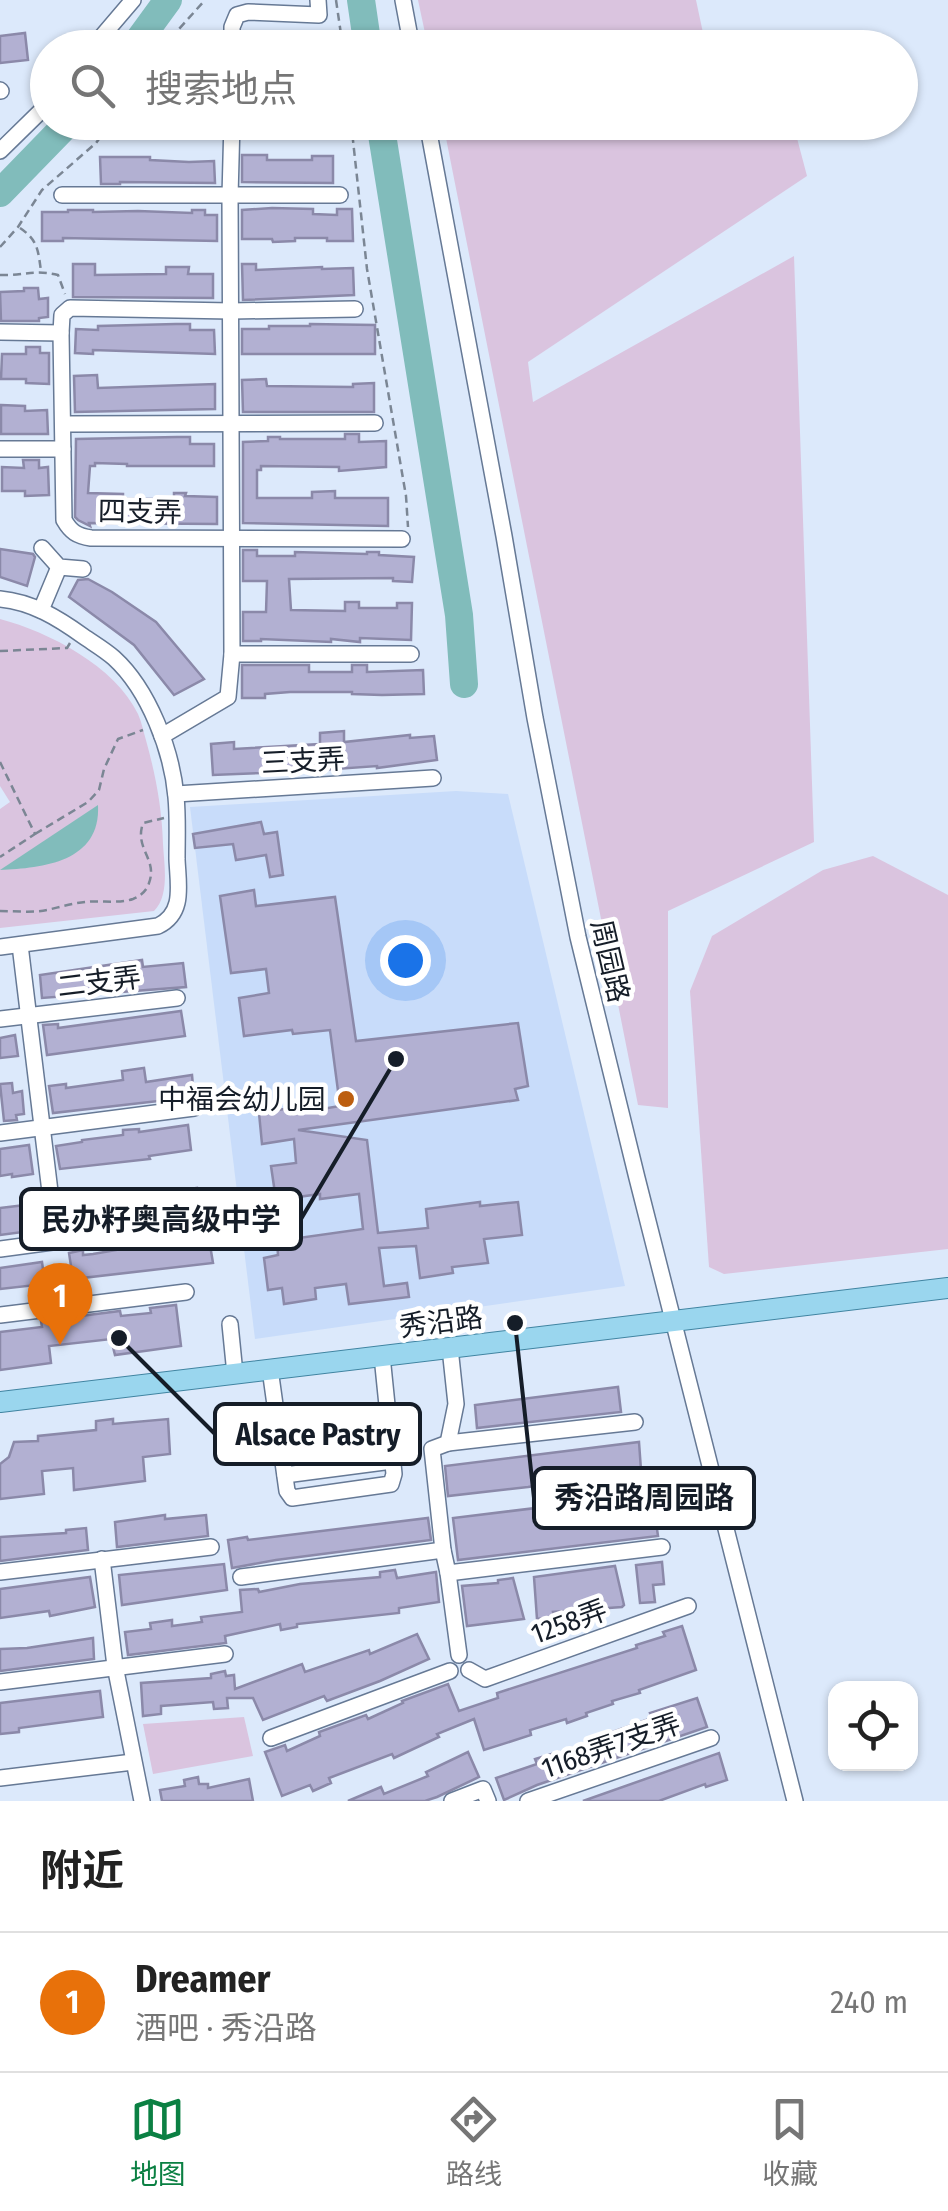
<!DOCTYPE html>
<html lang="zh">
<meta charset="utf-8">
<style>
:root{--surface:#fff;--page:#f6f6f6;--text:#222;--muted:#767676;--line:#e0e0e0;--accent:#0b8043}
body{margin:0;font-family:"Fira Sans Condensed","Noto Sans SC",sans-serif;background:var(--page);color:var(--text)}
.controls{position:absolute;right:30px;bottom:30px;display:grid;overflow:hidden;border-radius:20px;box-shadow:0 2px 8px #0004}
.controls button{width:90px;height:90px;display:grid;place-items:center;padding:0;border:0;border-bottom:2px solid var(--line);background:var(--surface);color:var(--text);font:50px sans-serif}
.you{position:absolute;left:405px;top:960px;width:35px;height:35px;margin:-25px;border:8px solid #fff;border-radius:50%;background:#1a73e8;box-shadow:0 0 0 15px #1a73e833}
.badge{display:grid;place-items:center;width:65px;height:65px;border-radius:50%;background:var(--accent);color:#fff;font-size:32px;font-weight:700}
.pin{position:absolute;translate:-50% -82px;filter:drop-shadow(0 2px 5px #0008)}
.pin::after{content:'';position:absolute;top:52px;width:35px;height:30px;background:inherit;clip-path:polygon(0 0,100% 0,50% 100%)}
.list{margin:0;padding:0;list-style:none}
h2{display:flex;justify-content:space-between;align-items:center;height:130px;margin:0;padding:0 40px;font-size:42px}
h2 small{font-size:32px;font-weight:400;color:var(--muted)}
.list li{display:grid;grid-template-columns:65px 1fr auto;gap:30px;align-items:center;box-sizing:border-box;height:140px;padding:0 40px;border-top:2px solid var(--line)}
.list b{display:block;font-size:38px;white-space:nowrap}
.list p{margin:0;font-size:32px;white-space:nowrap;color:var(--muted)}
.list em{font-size:32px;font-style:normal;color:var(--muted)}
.icon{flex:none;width:55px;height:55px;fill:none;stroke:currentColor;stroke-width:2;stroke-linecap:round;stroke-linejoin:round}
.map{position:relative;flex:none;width:948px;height:1801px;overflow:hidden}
.search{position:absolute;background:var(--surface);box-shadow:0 2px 8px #0004;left:30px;right:30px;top:30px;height:110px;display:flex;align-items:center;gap:25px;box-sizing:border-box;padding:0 35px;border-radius:55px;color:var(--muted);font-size:38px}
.sheet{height:270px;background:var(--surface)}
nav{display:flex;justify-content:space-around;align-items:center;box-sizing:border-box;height:140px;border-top:2px solid var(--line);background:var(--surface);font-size:28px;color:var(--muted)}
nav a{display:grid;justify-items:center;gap:5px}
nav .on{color:var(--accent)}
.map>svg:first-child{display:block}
.built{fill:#c8dcfa}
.green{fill:#dac4df}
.water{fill:#81bcbb}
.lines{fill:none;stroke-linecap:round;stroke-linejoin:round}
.river{stroke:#81bcbb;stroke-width:28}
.building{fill:#b2b0d2;stroke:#8b89a9;stroke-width:2.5}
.minor-casing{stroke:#667995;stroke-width:18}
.major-casing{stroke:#4084a1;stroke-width:22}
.path{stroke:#7b8694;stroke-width:2.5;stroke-dasharray:8 5;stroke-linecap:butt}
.minor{stroke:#fff;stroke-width:15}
.major{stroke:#9ad6ee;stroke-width:20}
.poi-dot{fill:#bc5e0f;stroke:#fff;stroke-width:4}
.labels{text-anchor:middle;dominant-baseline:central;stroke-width:9;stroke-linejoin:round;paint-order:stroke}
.street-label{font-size:28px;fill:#151d28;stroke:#fff}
.poi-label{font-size:28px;fill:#151d28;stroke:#fff;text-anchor:end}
.leader{fill:none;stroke:#151d28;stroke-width:4}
.callout-dot{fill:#151d28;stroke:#fff;stroke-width:4}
.callout{fill:#fff;stroke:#151d28;stroke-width:4}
.callout-label{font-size:30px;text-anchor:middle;font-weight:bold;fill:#151d28}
</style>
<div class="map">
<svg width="948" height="1801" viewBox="0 0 948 1801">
<rect width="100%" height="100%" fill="#dce9fb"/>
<polygon class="built" points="456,791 508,794 625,1286 255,1339 190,807"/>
<g class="green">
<polygon points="418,0 696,0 706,47 428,47"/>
<polygon points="443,123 793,123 807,176 528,362 533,402 794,256 814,842 668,911 668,1108 638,1105"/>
<path d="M0,619C49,632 115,666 138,714C142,723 144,734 147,744C156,777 162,809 163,844C164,864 170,895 154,911L0,928V809L10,802L0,786Z"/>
<polygon points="873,856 948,895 948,1249 724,1274 709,1267 690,991 712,936 823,870"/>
<polygon points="244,1717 253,1756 153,1774 143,1724"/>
</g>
<path class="water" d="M98,805C101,862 43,868 0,870Z"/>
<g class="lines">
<g class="river">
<polyline points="361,0 368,48"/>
<polyline points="133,48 168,0"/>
<polyline points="380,122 459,615 464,684"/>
<polyline points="0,193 69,122"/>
</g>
</g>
<g class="building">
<polygon points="25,33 28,60 0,63 0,36"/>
<polygon points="242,155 267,155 267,160 312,160 312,156 333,156 333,183 242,182"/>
<polygon points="100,157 150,157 150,160 189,162 214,161 215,183 120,182 120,184 101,184"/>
<polygon points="272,208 313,209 313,214 337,215 337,209 352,209 353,241 327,241 327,238 295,238 295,241 273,242 272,239 242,239 242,210"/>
<polygon points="68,210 93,210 93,212 138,211 192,213 192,210 205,210 205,215 217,215 217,241 63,238 63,241 42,241 42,212 68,212"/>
<polygon points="73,264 95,264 95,275 166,274 166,267 189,267 188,274 213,274 213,298 73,297"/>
<polygon points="242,264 256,264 256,270 322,267 322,269 353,268 354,295 243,300"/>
<polygon points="24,288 38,288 39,299 48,298 48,317 39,318 39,321 1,321 0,292 24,291"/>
<polygon points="176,324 190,324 190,330 214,330 215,354 93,350 93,354 75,353 76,329 98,330 98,326"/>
<polygon points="310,324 375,325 375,354 242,354 242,329 269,329 269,326 310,326"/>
<polygon points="26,347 40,347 40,353 49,353 49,384 26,383 26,379 1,379 2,354 26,354"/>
<polygon points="97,375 98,388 215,384 215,409 75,412 74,376"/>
<polygon points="266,379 267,386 353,387 353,384 374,383 374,412 243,412 242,380"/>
<polygon points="1,405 25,406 25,411 47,410 48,434 1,434"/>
<polygon points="345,434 359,434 359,442 386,441 386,467 339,471 339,467 261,466 261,470 257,470 257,498 312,498 312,492 335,491 335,498 388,498 388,526 243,523 243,442 268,441 268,437 280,437 280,439 345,439"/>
<polygon points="177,437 190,437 190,444 214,444 214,466 127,466 127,464 95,463 95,466 90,466 88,493 123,494 123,499 174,499 174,493 186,493 185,496 217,497 217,524 89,523 90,526 78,520 75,517 76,439"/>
<polygon points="23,460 39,460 39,468 48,467 49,495 25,496 25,491 2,491 2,467 24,468"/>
<polygon points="0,549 33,554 35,557 27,586 0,577"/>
<polygon points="243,550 257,550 257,556 295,556 295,552 367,554 367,552 379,552 379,555 414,557 412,582 393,581 393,578 289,579 291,610 345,611 345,602 359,602 359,608 397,608 397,603 412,603 411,640 360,638 360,642 331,639 331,642 261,639 261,641 243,641 243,612 266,612 267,581 243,581"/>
<polygon points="88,579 112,592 156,622 204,679 174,695 134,645 69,597 78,580"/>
<polygon points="242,665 309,665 309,672 352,672 352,665 367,665 367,672 423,670 424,694 382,695 352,694 352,692 290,692 265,694 265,698 242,698"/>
<polygon points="344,731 344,742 410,735 410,738 434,736 437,760 377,768 377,766 322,770 322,768 261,769 261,773 213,775 211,744 234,742 234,749 320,744 320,733"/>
<polygon points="261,822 264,834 277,832 283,875 270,877 266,855 236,860 233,844 195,848 193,834"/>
<polygon points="254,890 256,906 335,897 356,1041 518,1023 528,1086 515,1089 518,1100 298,1130 367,1140 378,1233 428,1228 426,1209 480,1202 480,1206 518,1202 522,1235 484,1239 488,1263 452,1267 453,1273 420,1278 416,1246 379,1248 384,1286 407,1283 409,1297 349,1304 346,1284 315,1288 316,1299 284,1304 282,1288 268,1290 264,1258 278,1255 277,1241 363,1229 359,1194 320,1199 320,1194 276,1200 271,1166 296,1163 294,1139 262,1144 259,1113 291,1108 292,1114 340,1106 330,1030 293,1034 292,1030 244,1036 239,998 269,993 266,969 231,973 220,896"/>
<polygon points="142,960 143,967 183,963 186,987 42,998 40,975"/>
<polygon points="181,1011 185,1036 47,1055 43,1025 58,1024 58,1028"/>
<polygon points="15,1035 18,1056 0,1058 0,1038"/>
<polygon points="144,1068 146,1082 192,1075 194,1097 53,1113 49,1086 66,1084 66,1088 123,1080 122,1071"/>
<polygon points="12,1083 13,1093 22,1091 24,1114 16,1115 17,1120 4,1121 0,1084"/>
<polygon points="188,1125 191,1150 149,1156 150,1159 60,1169 56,1146 82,1142 82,1140 123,1135 123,1130 139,1129 139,1132"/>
<polygon points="29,1145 33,1174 12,1177 12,1174 0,1176 0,1149"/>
<polygon points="197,1188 200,1210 68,1227 63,1194 84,1191 86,1200 134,1194 134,1192 153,1189 154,1194"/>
<polygon points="34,1204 38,1230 0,1235 0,1208"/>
<polygon points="209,1239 213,1263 73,1279 69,1253 83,1250 83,1255 93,1254 156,1243 156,1247"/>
<polygon points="42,1262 45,1284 0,1289 0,1268"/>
<polygon points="176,1305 181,1346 115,1355 111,1339 49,1346 51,1363 0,1370 0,1332 42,1327 41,1321 120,1311 121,1316 151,1313 150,1308"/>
<polygon points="618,1387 621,1412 477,1428 475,1405"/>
<polygon points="113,1419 113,1424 168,1419 170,1454 143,1457 145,1481 74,1490 73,1468 42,1471 44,1494 0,1499 0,1464 9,1457 14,1442 38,1441 38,1436 96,1430 96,1421"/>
<polygon points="639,1442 641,1470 567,1478 568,1481 528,1487 448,1496 445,1466"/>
<polygon points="652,1494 658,1536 458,1560 453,1518"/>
<polygon points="165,1515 165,1519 206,1515 208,1536 117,1547 115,1522"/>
<polygon points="428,1518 431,1540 276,1560 232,1568 228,1540 247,1537 248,1540"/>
<polygon points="86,1528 88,1550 0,1561 0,1537 66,1533 66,1530"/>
<polygon points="662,1562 664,1584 653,1585 655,1602 640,1603 636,1565"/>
<polygon points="224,1564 227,1590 122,1605 119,1575"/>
<polygon points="615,1566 624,1605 622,1607 553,1612 554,1617 537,1619 534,1577"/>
<polygon points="395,1570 397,1578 436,1572 439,1602 399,1608 399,1613 297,1624 297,1627 281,1630 280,1624 225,1636 226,1643 128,1655 125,1632 151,1629 150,1623 172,1620 172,1626 202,1622 201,1617 242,1612 240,1590 258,1589 259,1592 300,1584 380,1577 380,1572"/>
<polygon points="90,1577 95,1607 50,1616 49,1611 0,1618 0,1589"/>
<polygon points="513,1578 524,1619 467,1626 462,1586 498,1583 498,1580"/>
<polygon points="682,1626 696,1670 639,1690 640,1693 612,1701 613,1704 586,1713 587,1716 567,1723 566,1719 530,1730 531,1735 484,1750 474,1719 437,1734 439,1737 394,1758 392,1754 329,1778 331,1783 313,1791 310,1785 282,1796 265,1752 285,1745 287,1751 320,1736 319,1732 366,1715 368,1719 403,1703 402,1701 448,1684 459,1711 498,1698 497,1693 637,1648 636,1645 665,1636 663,1632"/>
<polygon points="417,1634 429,1659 380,1681 327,1701 324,1696 263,1720 253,1698 227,1698 228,1708 214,1709 213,1702 161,1706 161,1714 143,1716 141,1683 211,1678 211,1674 225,1671 226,1676 234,1675 235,1689 302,1664 305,1672 369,1650 370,1654"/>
<polygon points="93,1638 94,1659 0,1671 0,1649 27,1648"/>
<polygon points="100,1691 103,1717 19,1728 19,1732 0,1734 0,1703"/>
<polygon points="697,1698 707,1727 537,1785 504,1800 496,1778 537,1764 535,1759 558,1752 560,1757 607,1742 604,1735 652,1718 650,1713"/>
<polygon points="468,1752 479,1777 437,1797 425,1801 348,1801 381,1787 384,1794 428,1776 426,1772"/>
<polygon points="719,1753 727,1780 706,1787 705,1784 659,1801 583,1801"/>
<polygon points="198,1777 199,1784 208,1784 208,1788 249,1779 253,1801 162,1801 160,1790 185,1786 184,1780"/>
</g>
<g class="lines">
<g class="minor-casing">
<g id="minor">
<polyline points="403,0 412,48"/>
<polyline points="92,48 133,0"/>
<polyline points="232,48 232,27 237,15 248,12 319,15 318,0"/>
<polyline points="0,90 1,91"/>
<polyline points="427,122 504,536 535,718 578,937 637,1178 795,1801"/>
<polyline points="0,151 48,104"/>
<polyline points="62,195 340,195"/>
<path d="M355,309L231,311L70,308L62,315L61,333L64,520C71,532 77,536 91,538L402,539"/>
<polyline points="0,332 61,333"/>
<polyline points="64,424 375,423"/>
<polyline points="0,449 63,449"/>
<polyline points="42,548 59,567 83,569"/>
<path d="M0,599C32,602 58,618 83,636C93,643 105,650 114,658C149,690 172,751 176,797C178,817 177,838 177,859C178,885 185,913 158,926L0,947"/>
<polyline points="41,610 59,567"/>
<polyline points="232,654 411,654"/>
<polyline points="162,736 228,697 232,654 230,196 232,122"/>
<polyline points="176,794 433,778"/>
<polyline points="20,945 56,1241"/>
<polyline points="0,1019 177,998"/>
<polyline points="0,1133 194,1108"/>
<polyline points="0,1249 201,1222"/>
<polyline points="0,1315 186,1292"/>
<polyline points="230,1324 235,1374"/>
<polyline points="450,1348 456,1404 448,1443 432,1449 443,1550 448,1573 459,1655"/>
<polyline points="270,1369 287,1491 292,1498 391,1484 394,1474 382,1356"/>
<polyline points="448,1443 635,1422"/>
<polyline points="282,1452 390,1438"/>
<polyline points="285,1475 392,1461"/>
<polyline points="102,1559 115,1666 142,1801"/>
<polyline points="0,1572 211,1547"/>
<polyline points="448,1573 662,1547"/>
<polyline points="241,1577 443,1550"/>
<polyline points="469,1670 485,1679 688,1606"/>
<polyline points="0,1682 225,1654"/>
<polyline points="271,1738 450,1671"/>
<polyline points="0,1778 133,1762"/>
<polyline points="452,1801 483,1789 488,1801"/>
<polyline points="528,1801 711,1738"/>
</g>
</g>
<g class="major-casing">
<polyline id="major" points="0,1402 948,1288"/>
</g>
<g class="path">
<polyline points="336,0 343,48"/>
<polyline points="162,48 205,0"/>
<polyline points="351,122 367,269 406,496 408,527"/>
<path d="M20,228C38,240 38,250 41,271"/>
<polyline points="0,247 18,227 42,190 96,143 111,122"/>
<path d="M0,275C23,276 34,269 58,275L65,294"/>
<polyline points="0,651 67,648 70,643"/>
<polyline points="0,762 35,834 0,857"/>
<polyline points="35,834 88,802 99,790 104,769 118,739 143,730"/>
<path d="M0,911C15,911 32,913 47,910C60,907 73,903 86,902C101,900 118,904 133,899C141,896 147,890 149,883C158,859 134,849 143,823L164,818"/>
</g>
<use href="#minor" class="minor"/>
<use href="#major" class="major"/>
</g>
<circle class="poi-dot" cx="346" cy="1099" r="10"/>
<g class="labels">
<g class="street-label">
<text transform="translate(140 512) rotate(1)">四支弄</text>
<text transform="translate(303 761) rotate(-3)">三支弄</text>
<text transform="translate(610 961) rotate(77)">周园路</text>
<text transform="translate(99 982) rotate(-7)">二支弄</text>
<text transform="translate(441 1322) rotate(-7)">秀沿路</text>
<text transform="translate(569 1622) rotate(-20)">1258弄</text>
<text transform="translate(611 1746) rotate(-19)">1168弄7支弄</text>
</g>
<g class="poi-label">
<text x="326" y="1099">中福会幼儿园</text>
</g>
</g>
<path class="leader" d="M396 1059L301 1219M119 1338L215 1434M515 1323L534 1498"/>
<g class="callout-dot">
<circle cx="396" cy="1059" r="10"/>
<circle cx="119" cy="1338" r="10"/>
<circle cx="515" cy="1323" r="10"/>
</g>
<g class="callout">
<rect x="21" y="1189" width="280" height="60" rx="10"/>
<rect x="215" y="1404" width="205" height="60" rx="10"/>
<rect x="534" y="1468" width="220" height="60" rx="10"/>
</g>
<g class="callout-label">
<text x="161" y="1230">民办籽奥高级中学</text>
<text x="318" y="1445">Alsace Pastry</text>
<text x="644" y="1508">秀沿路周园路</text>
</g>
</svg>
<div class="controls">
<button><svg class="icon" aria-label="locate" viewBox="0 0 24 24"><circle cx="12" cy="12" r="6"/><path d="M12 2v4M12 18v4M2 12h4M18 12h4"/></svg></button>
</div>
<div class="you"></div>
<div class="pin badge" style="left:60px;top:1345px;background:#e8710a">1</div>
<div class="search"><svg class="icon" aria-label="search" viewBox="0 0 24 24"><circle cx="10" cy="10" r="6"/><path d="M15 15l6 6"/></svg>搜索地点</div>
</div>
<section class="sheet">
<h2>附近<small></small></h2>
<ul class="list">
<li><span class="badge" style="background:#e8710a">1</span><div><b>Dreamer</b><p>酒吧 · 秀沿路</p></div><em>240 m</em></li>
</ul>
</section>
<nav>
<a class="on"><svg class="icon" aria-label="map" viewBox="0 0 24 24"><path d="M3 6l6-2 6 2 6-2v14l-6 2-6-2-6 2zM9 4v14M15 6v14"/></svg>地图</a>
<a><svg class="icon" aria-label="directions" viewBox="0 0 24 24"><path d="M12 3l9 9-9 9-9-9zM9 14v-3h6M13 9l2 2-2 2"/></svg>路线</a>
<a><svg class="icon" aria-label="saved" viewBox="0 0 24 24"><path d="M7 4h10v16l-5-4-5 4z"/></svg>收藏</a>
</nav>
